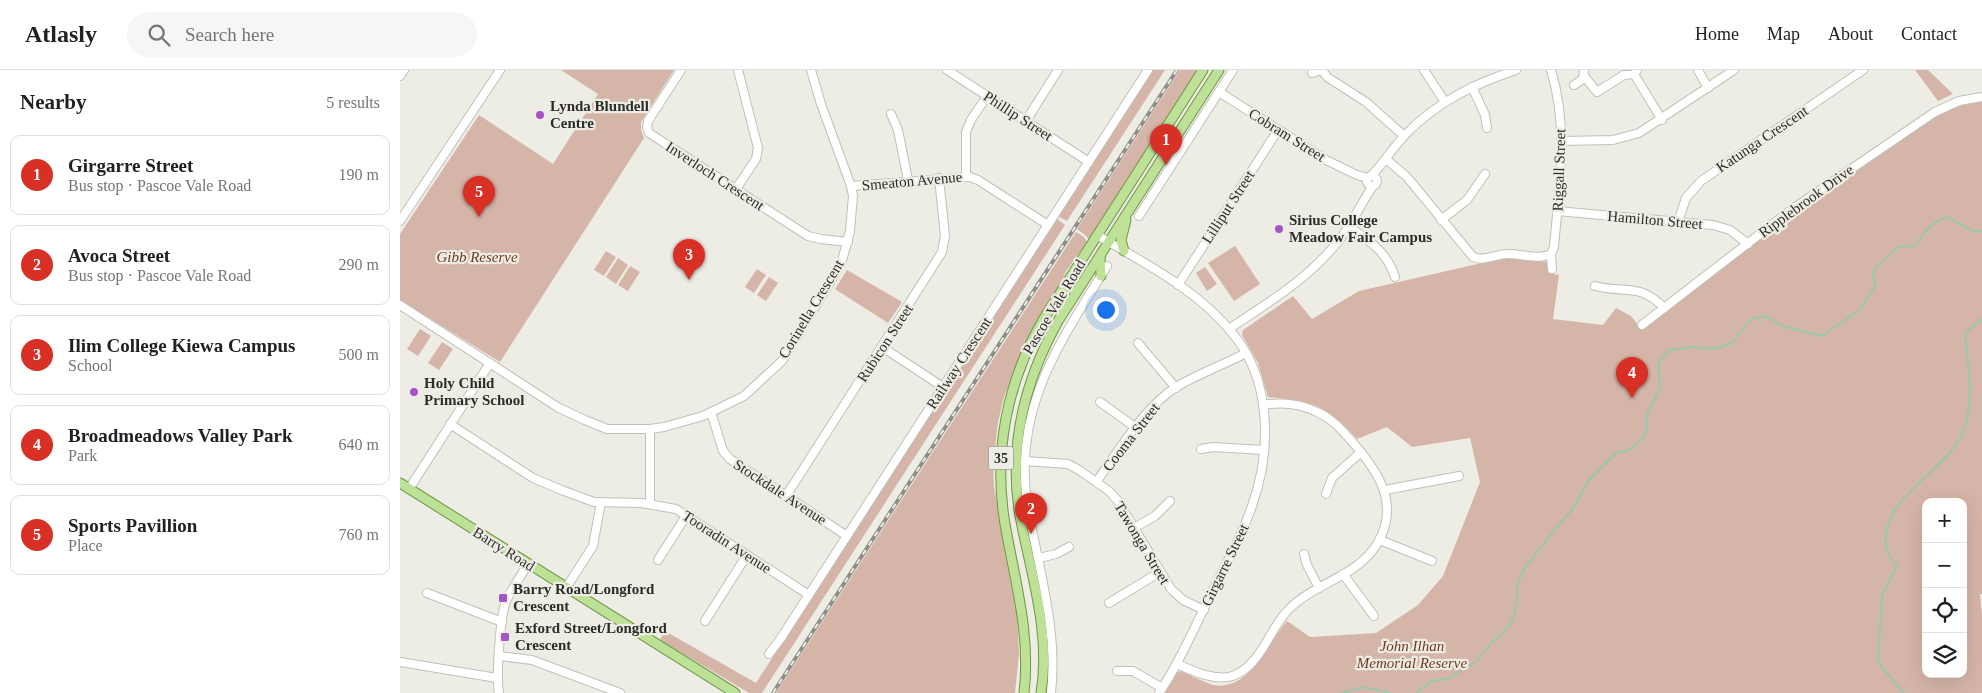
<!DOCTYPE html>
<meta charset="utf-8">
<style>
:root{--surface:#fff;--page:#f6f6f6;--text:#202124;--muted:#757577;--line:#e0e0e0;--accent:#d93025}
body{margin:0;font-family:"Times New Roman",serif;background:var(--page);color:var(--text)}
.controls{position:absolute;right:15px;bottom:15px;display:grid;overflow:hidden;border-radius:10px;box-shadow:0 5px 20px #0002}
.controls button{width:45px;height:45px;display:grid;place-items:center;padding:0;border:0;border-bottom:1px solid var(--line);background:var(--surface);color:var(--text);font:25px sans-serif}
.you{position:absolute;left:705px;top:239px;width:18px;height:18px;margin:-12px;border:4px solid #fff;border-radius:50%;background:#1a73e8;box-shadow:0 0 0 8px #1a73e833}
.badge{display:grid;place-items:center;width:32px;height:32px;border-radius:50%;background:var(--accent);color:#fff;font-size:16px;font-weight:700}
.pin{position:absolute;translate:-50% -41px;filter:drop-shadow(0 1px 2px #0008)}
.pin::after{content:'';position:absolute;top:26px;width:18px;height:15px;background:inherit;clip-path:polygon(0 0,100% 0,50% 100%)}
.list{margin:0;padding:0;list-style:none}
h2{display:flex;justify-content:space-between;align-items:center;height:65px;margin:0;padding:0 20px;font-size:21px}
h2 small{font-size:16px;font-weight:400;color:var(--muted)}
.list li{display:grid;grid-template-columns:32px 1fr auto;gap:15px;align-items:center;box-sizing:border-box;height:80px;margin:0 10px 10px;padding:0 10px;border:1px solid var(--line);border-radius:10px}
.list b{display:block;font-size:19px;white-space:nowrap}
.list p{margin:0;font-size:16px;white-space:nowrap;color:var(--muted)}
.list em{font-size:16px;font-style:normal;color:var(--muted)}
.icon{flex:none;width:28px;height:28px;fill:none;stroke:currentColor;stroke-width:2;stroke-linecap:round;stroke-linejoin:round}
.map{position:relative;flex:none;width:1582px;height:623px;overflow:hidden}
header{display:flex;align-items:center;gap:30px;box-sizing:border-box;height:70px;padding:0 25px;background:var(--surface);border-bottom:1px solid var(--line)}
header strong{font-size:24px}
nav{display:flex;gap:28px;margin-inline-start:auto;font-size:18px}
.search{width:350px;height:45px;background:var(--page);display:flex;align-items:center;gap:12px;box-sizing:border-box;padding:0 18px;border-radius:28px;color:var(--muted);font-size:19px}
main{display:flex}
aside{flex:1;background:var(--surface)}
.map>svg:first-child{display:block}
.green{fill:#d5b5a7;fill-rule:evenodd}
.lines{fill:none;stroke-linecap:round;stroke-linejoin:round}
.stream{stroke:#99c8ae;stroke-width:2}
.minor-casing{stroke:#c1c0b8;stroke-width:10}
.major-casing{stroke:#6e9644;stroke-width:11}
.minor{stroke:#fff;stroke-width:8}
.major{stroke:#bde297;stroke-width:9}
.rail-casing{stroke:#8e8d88;stroke-width:4}
.rail{stroke:#eeede5;stroke-width:2;stroke-dasharray:5.5;stroke-linecap:butt}
.poi-dot{fill:#a654c4;stroke:#eeede5;stroke-width:2}
.labels{text-anchor:middle;dominant-baseline:central;stroke-width:4.5;stroke-linejoin:round;paint-order:stroke}
.shield{fill:#eeede5;stroke:#676661;stroke-width:1}
.shield-label{font-size:14px;font-weight:bold;fill:#2d2c29}
.poi-label{font-size:15px;font-weight:bold;fill:#2d2c29;stroke:#eeede5;text-anchor:start}
.street-label{font-size:15px;fill:#2d2c29;stroke:#eeede5}
.park-label{font-size:15px;font-style:italic;fill:#71371c;stroke:#eeede5}
</style>
<header>
<strong>Atlasly</strong>
<div class="search"><svg class="icon" aria-label="search" viewBox="0 0 24 24"><circle cx="10" cy="10" r="6"/><path d="M15 15l6 6"/></svg>Search here</div>
<nav><a>Home</a><a>Map</a><a>About</a><a>Contact</a></nav>
</header>
<main>
<aside>
<h2>Nearby<small>5 results</small></h2>
<ul class="list">
<li><span class="badge">1</span><div><b>Girgarre Street</b><p>Bus stop · Pascoe Vale Road</p></div><em>190 m</em></li>
<li><span class="badge">2</span><div><b>Avoca Street</b><p>Bus stop · Pascoe Vale Road</p></div><em>290 m</em></li>
<li><span class="badge">3</span><div><b>Ilim College Kiewa Campus</b><p>School</p></div><em>500 m</em></li>
<li><span class="badge">4</span><div><b>Broadmeadows Valley Park</b><p>Park</p></div><em>640 m</em></li>
<li><span class="badge">5</span><div><b>Sports Pavillion</b><p>Place</p></div><em>760 m</em></li>
</ul>
</aside>
<div class="map">
<svg width="1582" height="623" viewBox="0 0 1582 623">
<rect width="100%" height="100%" fill="#eeede5"/>
<g class="green">
<polygon points="161,0 274,0 241,52 241,60 244,68 100,292 0,230 0,164 79,45 153,94 198,24"/>
<polygon points="751,0 765,0 667,151 657,146"/>
<polygon points="780,0 798,0 689,170 685,165 677,159"/>
<polygon points="1515,0 1528,0 1553,24 1538,31"/>
<path d="M1582,32V524H1580L1582,546V623H762L776,603L781,601C791,605 803,612 813,615C851,622 867,572 887,551L910,567L976,563L1018,535L1043,506L1080,412L1070,368L1012,377L987,357L957,369C927,335 912,331 868,327L858,293L842,265L843,260L893,226L912,249L959,221L1095,190L1110,188L1148,192V203L1159,205L1153,249L1203,255L1216,238L1231,246L1241,259L1332,189L1531,49C1548,39 1563,34 1582,32ZM1526,432H1563V604H1526Z"/>
<polygon points="656,148 665,155 362,623 349,623 260,570 265,561 356,613"/>
<polygon points="676,162 684,167 687,172 666,201 660,215 624,275 604,327 598,352 593,395 594,417 617,544 619,584 615,623 376,623"/>
<polygon points="835,176 860,214 834,231 808,193"/>
<polygon points="206,181 216,187 204,206 194,200"/>
<polygon points="218,188 228,195 216,214 206,207"/>
<polygon points="230,196 240,202 228,221 218,215"/>
<polygon points="805,197 817,214 807,221 796,203"/>
<polygon points="357,199 366,205 354,223 345,217"/>
<polygon points="447,200 502,232 488,253 435,219"/>
<polygon points="369,207 378,213 366,231 357,225"/>
<polygon points="20,259 31,266 18,286 7,279"/>
<polygon points="42,272 53,279 39,300 28,293"/>
</g>
<g class="lines">
<g class="stream">
<polyline points="942,623 964,617 989,623"/>
<path d="M1016,623L1032,611L1048,609L1077,591L1091,573L1103,563L1112,552L1117,533V515L1124,499L1156,458L1172,440L1189,410L1215,384L1231,379L1243,368L1247,361V345L1260,318L1258,293L1269,280L1293,277L1315,279L1332,273L1351,249L1365,246L1382,256L1422,266L1461,239L1476,214L1473,205L1475,199L1498,177L1514,176C1524,164 1532,150 1548,147L1574,162L1582,161"/>
<path d="M1504,623L1478,593L1482,525L1497,496C1493,491 1486,483 1486,476C1480,427 1547,402 1563,362C1575,334 1568,293 1565,263L1582,249"/>
</g>
<g class="minor-casing">
<g id="minor">
<polyline points="281,0 248,51 247,58 249,63 408,166 421,169 448,172"/>
<polyline points="547,0 689,92"/>
<polyline points="1024,0 1045,32"/>
<path d="M1151,0C1169,58 1159,118 1154,177L1151,184L1152,199"/>
<polyline points="1298,0 1308,18"/>
<polyline points="912,3 922,0 927,7 966,32 1004,66"/>
<polyline points="1234,4 1262,50"/>
<polyline points="0,6 4,0"/>
<polyline points="1184,6 1197,22 1224,5 1234,4 1237,0"/>
<polyline points="1174,15 1183,9 1184,0"/>
<polyline points="1072,17 1085,45 1087,58"/>
<polyline points="819,22 926,90 957,105 968,108"/>
<polyline points="491,44 498,60 508,110"/>
<polyline points="626,51 658,0"/>
<polyline points="1162,71 1213,70 1239,63 1334,0"/>
<path d="M986,89L1007,107L1073,187C1084,192 1096,184 1108,184C1121,184 1139,190 1151,184"/>
<circle cx="972" cy="111" r="5"/>
<polyline points="566,106 566,62 571,50 587,26"/>
<path d="M971,106C984,93 993,77 1006,64C1037,32 1074,14 1116,0"/>
<polyline points="451,116 570,107 578,110 648,155"/>
<polyline points="336,119 356,89 358,78 338,0"/>
<polyline points="1157,141 1313,155 1330,160 1348,174"/>
<polyline points="739,146 833,0"/>
<polyline points="1041,150 1067,130 1085,104"/>
<polyline points="0,151 100,0"/>
<polyline points="1278,152 1286,128 1301,111 1463,0"/>
<path d="M949,157C970,171 987,182 995,207"/>
<path d="M697,165C746,194 802,222 837,269C872,316 871,383 852,436C842,466 826,494 812,522C795,556 780,592 759,623"/>
<polyline points="778,215 878,60"/>
<path d="M1195,216C1225,224 1239,212 1264,238"/>
<polyline points="0,235 159,338 185,350 207,359 250,359 264,357 303,346 344,326 382,291 434,206 442,191 450,161 453,126 451,116 421,34 411,0"/>
<polyline points="1242,255 1391,140 1535,42 1559,31 1582,27"/>
<path d="M829,259C869,232 910,208 940,169C953,152 961,133 973,116"/>
<polyline points="738,273 776,318"/>
<polyline points="482,277 543,317"/>
<polyline points="700,332 736,358"/>
<polyline points="311,342 323,381 330,389 447,466"/>
<polyline points="50,354 133,408 164,421 194,432 241,433 276,439 409,525"/>
<polyline points="250,359 250,434"/>
<polyline points="801,379 813,377 864,380"/>
<polyline points="625,391 668,394 679,400 709,421 718,431 771,519 783,530 804,540"/>
<path d="M697,411C719,380 744,338 776,317C798,304 823,295 846,283"/>
<polyline points="9,419 90,293"/>
<polyline points="985,420 1059,406"/>
<polyline points="926,424 932,408 961,382"/>
<polyline points="386,426 542,182 545,166 539,108"/>
<polyline points="734,458 755,446 770,431"/>
<polyline points="980,470 1032,491"/>
<polyline points="904,484 907,495 919,518"/>
<polyline points="639,488 656,484 669,477"/>
<polyline points="258,490 286,446"/>
<polyline points="943,504 974,546"/>
<polyline points="166,518 193,476 201,432"/>
<polyline points="27,523 102,552"/>
<polyline points="709,533 760,502"/>
<polyline points="305,551 347,485"/>
<polyline points="369,584 381,568 748,0"/>
<polyline points="99,586 132,590 220,623"/>
<polyline points="0,592 97,608"/>
<path d="M777,594C819,613 840,617 866,573C873,561 879,549 889,539C915,513 958,506 977,474C1000,436 980,404 955,375C943,361 932,348 915,341C898,333 880,332 863,335"/>
<polyline points="717,601 733,601 762,618"/>
<path d="M99,623C96,606 100,547 106,531C112,518 121,506 128,494"/>
<path d="M651,623C658,560 639,500 628,439C611,340 659,274 707,196"/>
</g>
</g>
<g class="major-casing">
<g id="major">
<polyline points="724,181 721,170 726,150"/>
<polyline points="700,186 701,206"/>
<polyline points="0,413 335,623"/>
<path d="M624,623C631,565 615,511 605,454C593,382 607,312 643,250L803,0"/>
<path d="M641,623C651,563 631,504 620,446C608,376 624,312 658,251L819,0"/>
</g>
</g>
<use href="#minor" class="minor"/>
<use href="#major" class="major"/>
<g class="rail-casing">
<polyline id="rail" points="373,623 777,0"/>
</g>
<use href="#rail" class="rail"/>
</g>
<g class="poi-dot">
<circle cx="140" cy="45" r="5"/>
<circle cx="879" cy="159" r="5"/>
<circle cx="14" cy="322" r="5"/>
<rect x="98" y="523" width="10" height="10" rx="2.5"/>
<rect x="100" y="562" width="10" height="10" rx="2.5"/>
</g>
<g class="labels">
<rect class="shield" x="588.5" y="376.5" width="25" height="23" rx="4"/>
<g class="shield-label">
<text x="601" y="388">35</text>
</g>
<g class="poi-label">
<text x="150" y="36">Lynda Blundell<tspan x="150" dy="17">Centre</tspan></text>
<text x="889" y="150">Sirius College<tspan x="889" dy="17">Meadow Fair Campus</tspan></text>
<text x="24" y="313">Holy Child<tspan x="24" dy="17">Primary School</tspan></text>
<text x="113" y="519">Barry Road/Longford<tspan x="113" dy="17">Crescent</tspan></text>
<text x="115" y="558">Exford Street/Longford<tspan x="115" dy="17">Crescent</tspan></text>
</g>
<g class="street-label">
<text transform="translate(618 46) rotate(33)">Phillip Street</text>
<text transform="translate(887 65) rotate(32)">Cobram Street</text>
<text transform="translate(1362 69) rotate(-34)">Katunga Crescent</text>
<text transform="translate(1159 100) rotate(-88)">Riggall Street</text>
<text transform="translate(315 106) rotate(33)">Inverloch Crescent</text>
<text transform="translate(512 111) rotate(-5)">Smeaton Avenue</text>
<text transform="translate(1406 131) rotate(-36)">Ripplebrook Drive</text>
<text transform="translate(828 137) rotate(-57)">Lilliput Street</text>
<text transform="translate(1255 150) rotate(5)">Hamilton Street</text>
<text transform="translate(654 237) rotate(-59)">Pascoe Vale Road</text>
<text transform="translate(411 239) rotate(-59)">Corinella Crescent</text>
<text transform="translate(485 273) rotate(-57)">Rubicon Street</text>
<text transform="translate(559 293) rotate(-57)">Railway Crescent</text>
<text transform="translate(731 367) rotate(-52)">Cooma Street</text>
<text transform="translate(380 422) rotate(33)">Stockdale Avenue</text>
<text transform="translate(327 472) rotate(33)">Tooradin Avenue</text>
<text transform="translate(742 473) rotate(59)">Tawonga Street</text>
<text transform="translate(104 479) rotate(32)">Barry Road</text>
<text transform="translate(825 495) rotate(-64)">Girgarre Street</text>
</g>
<g class="park-label">
<text x="77" y="187">Gibb Reserve</text>
<text x="1012" y="576">John Ilhan<tspan x="1012" dy="17">Memorial Reserve</tspan></text>
</g>
</g>
</svg>
<div class="controls">
<button>+</button>
<button>−</button>
<button><svg class="icon" aria-label="locate" viewBox="0 0 24 24"><circle cx="12" cy="12" r="6"/><path d="M12 2v4M12 18v4M2 12h4M18 12h4"/></svg></button>
<button><svg class="icon" aria-label="layers" viewBox="0 0 24 24"><path d="M12 4l9 5-9 5-9-5zM3 14l9 5 9-5"/></svg></button>
</div>
<div class="you"></div>
<div class="pin badge" style="left:766px;top:95px">1</div>
<div class="pin badge" style="left:631px;top:464px">2</div>
<div class="pin badge" style="left:289px;top:210px">3</div>
<div class="pin badge" style="left:1232px;top:328px">4</div>
<div class="pin badge" style="left:79px;top:147px">5</div>
</div>
</main>
